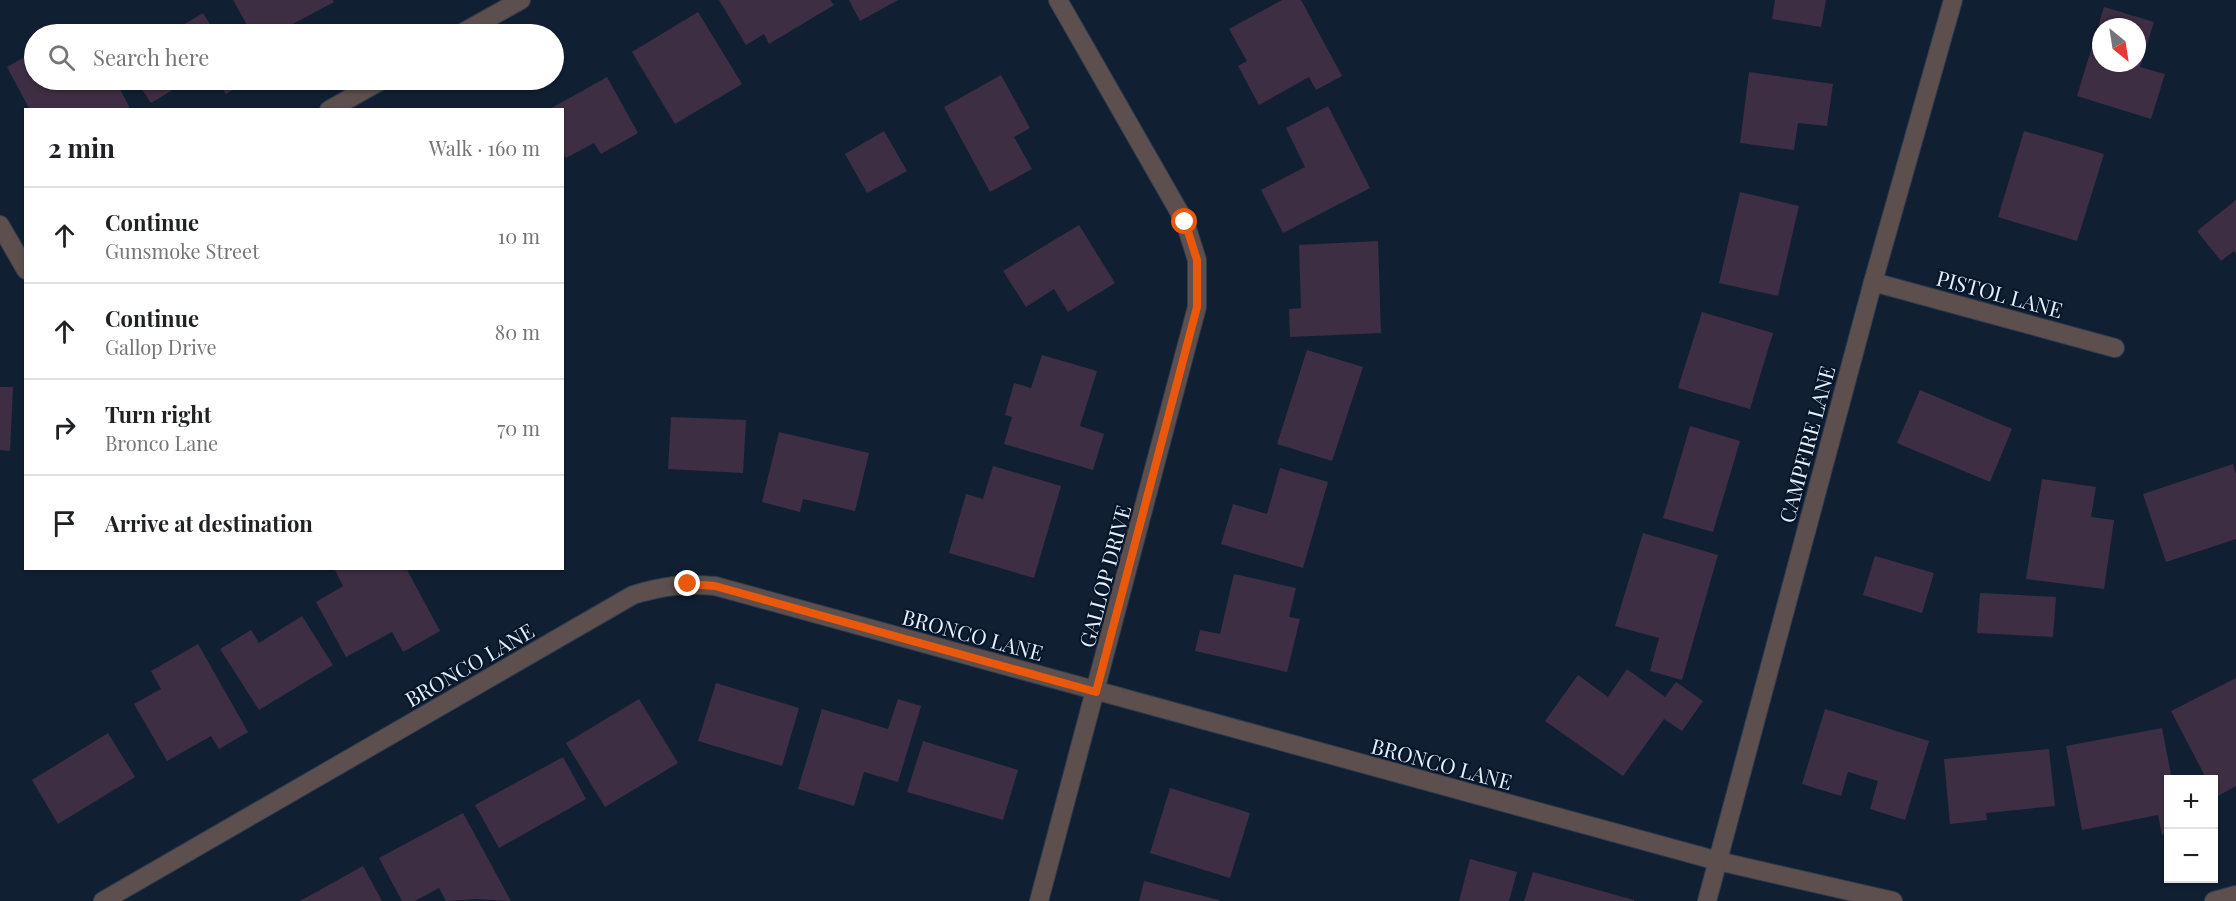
<!DOCTYPE html>
<meta charset="utf-8">
<style>
:root{--surface:#fff;--page:#f2f2f2;--text:#202124;--muted:#757577;--line:#e0e0e0}
body{margin:0;font-family:"Playfair Display",serif;background:var(--page);color:var(--text)}
.controls{position:absolute;right:18px;bottom:18px;display:grid;overflow:hidden;border-radius:0px;box-shadow:0 2px 4px #0004}
.controls button{width:54px;height:54px;display:grid;place-items:center;padding:0;border:0;border-bottom:2px solid var(--line);background:var(--surface);color:var(--text);font:30px sans-serif}
.compass{position:absolute;left:2092px;top:18px;width:54px;height:54px;border-radius:50%;background:var(--surface);box-shadow:0 2px 4px #0004;rotate:150deg}
.stop{position:absolute;width:18px;height:18px;margin:-14px;border:4px solid #ea580c;border-radius:50%;background:#fff}
.stop.end{background:#ea580c;border-color:#fff;box-shadow:0 2px 6px #0008}
.list{margin:0;padding:0;list-style:none}
h2{display:flex;justify-content:space-between;align-items:center;height:78px;margin:0;padding:0 24px;font-size:26px}
h2 small{font-size:20px;font-weight:400;color:var(--muted)}
.list li{display:grid;grid-template-columns:39px 1fr auto;gap:18px;align-items:center;box-sizing:border-box;height:96px;padding:0 24px;border-top:2px solid var(--line)}
.list b{display:block;font-size:22px;white-space:nowrap}
.list p{margin:0;font-size:20px;white-space:nowrap;color:var(--muted)}
.list em{font-size:20px;font-style:normal;color:var(--muted)}
.icon{flex:none;width:33px;height:33px;fill:none;stroke:currentColor;stroke-width:2;stroke-linecap:round;stroke-linejoin:round}
.map{position:relative;flex:none;width:2236px;height:901px;overflow:hidden}
.search{position:absolute;background:var(--surface);box-shadow:0 2px 4px #0004;left:24px;top:24px;width:540px;height:66px;display:flex;align-items:center;gap:15px;box-sizing:border-box;padding:0 21px;border-radius:33px;color:var(--muted);font-size:22px}
.panel{position:absolute;background:var(--surface);box-shadow:0 2px 4px #0004;left:24px;top:108px;width:540px;height:462px;border-radius:0px}
.map>svg:first-child{display:block}
.building{fill:#3e2e43;fill-rule:evenodd}
.lines{fill:none;stroke-linecap:round;stroke-linejoin:round}
.minor-casing{stroke:#2f3c4f;stroke-width:20}
.minor{stroke:#5d4f4d;stroke-width:18}
.route{stroke:#ea580c;stroke-width:8}
.labels{text-anchor:middle;dominant-baseline:central;stroke-width:4.5;stroke-linejoin:round;paint-order:stroke}
.street-label{font-size:21px;fill:#e6f0fd;stroke:#081629}
</style>
<div class="map">
<svg width="2236" height="901" viewBox="0 0 2236 901">
<rect width="100%" height="100%" fill="#111f33"/>
<g class="building">
<polygon points="233,0 333,0 334,2 274,34 252,34"/>
<polygon points="719,0 830,0 834,5 769,44 764,34 746,45"/>
<polygon points="849,0 898,0 860,21"/>
<polygon points="1282,0 1301,0 1342,76 1316,90 1309,77 1259,105 1238,66 1247,61 1229,29"/>
<polygon points="1775,0 1826,0 1821,27 1772,19"/>
<path d="M2104,7L2154,22L2140,67L2165,74L2151,119L2077,96ZM2101,27H2137V63H2101Z"/>
<polygon points="698,12 742,84 675,124 632,52"/>
<polygon points="203,13 216,34 168,34"/>
<polygon points="85,25 90,34 67,34"/>
<polygon points="34,52 34,80 115,80 131,110 30,110 7,67"/>
<polygon points="1749,72 1833,84 1827,126 1798,123 1794,150 1740,143"/>
<polygon points="1001,75 1030,128 1014,137 1032,169 990,192 944,107"/>
<polygon points="607,77 638,133 601,154 594,143 566,158 562,152 562,110 548,110"/>
<polygon points="136,80 189,80 151,103"/>
<polygon points="217,80 250,80 226,94"/>
<polygon points="1328,106 1370,188 1283,233 1261,190 1305,167 1286,128"/>
<polygon points="884,131 907,171 867,193 845,154"/>
<polygon points="2024,131 2104,154 2077,241 1998,217"/>
<polygon points="1740,192 1799,206 1778,296 1719,283"/>
<polygon points="2236,200 2236,254 2234,251 2221,261 2197,231"/>
<polygon points="1079,225 1115,283 1068,312 1054,289 1026,307 1003,271"/>
<polygon points="1378,241 1381,333 1290,337 1289,309 1301,308 1299,245"/>
<polygon points="1702,312 1773,333 1750,409 1678,388"/>
<polygon points="1307,350 1363,367 1332,461 1277,444"/>
<polygon points="1042,355 1097,371 1080,426 1104,434 1093,470 1004,444 1012,417 1005,415 1014,383 1031,388"/>
<polygon points="0,387 13,387 10,451 0,450"/>
<polygon points="1920,390 2012,429 1990,482 1897,443"/>
<polygon points="671,417 746,420 743,473 668,469"/>
<polygon points="1690,426 1740,441 1713,532 1663,518"/>
<polygon points="779,432 869,453 855,511 803,499 800,512 762,502"/>
<polygon points="2233,464 2236,474 2236,539 2166,562 2143,494"/>
<polygon points="993,466 1061,486 1034,578 949,553 966,494 983,499"/>
<polygon points="1280,468 1328,482 1303,568 1221,544 1233,504 1267,514"/>
<polygon points="2042,479 2096,487 2091,517 2114,520 2104,589 2026,579"/>
<polygon points="1643,533 1718,555 1682,680 1650,671 1659,638 1615,626"/>
<polygon points="1875,556 1934,573 1922,613 1863,595"/>
<polygon points="334,568 406,568 440,631 403,652 392,632 346,657 316,602 343,586"/>
<polygon points="1234,574 1296,588 1289,617 1300,619 1287,672 1195,651 1200,630 1220,634"/>
<polygon points="1980,593 2056,597 2053,637 1977,633"/>
<polygon points="302,616 333,665 259,710 220,649 251,630 259,643"/>
<polygon points="198,644 248,732 219,749 211,736 167,761 134,704 161,689 151,671"/>
<polygon points="1627,669 1665,697 1676,682 1703,701 1682,731 1664,719 1623,776 1545,721 1578,675 1608,697"/>
<polygon points="2236,678 2236,786 2216,797 2214,780 2207,780 2171,711"/>
<polygon points="716,683 799,708 782,766 698,741"/>
<polygon points="639,699 678,763 605,807 566,743"/>
<polygon points="898,699 921,706 898,782 864,772 854,806 798,789 822,709 888,729"/>
<polygon points="1825,709 1929,741 1905,820 1870,809 1878,781 1848,772 1841,796 1802,784"/>
<polygon points="2162,728 2172,780 2168,780 2168,833 2162,835 2158,815 2082,830 2066,746"/>
<polygon points="108,733 135,777 58,824 32,780"/>
<polygon points="923,741 1018,770 1003,820 907,792"/>
<polygon points="2049,749 2055,806 1986,813 1987,820 1950,824 1944,759"/>
<polygon points="563,757 586,799 499,848 475,805"/>
<polygon points="1170,788 1250,813 1230,878 1150,853"/>
<polygon points="463,813 511,901 477,899 446,901 439,888 415,901 402,901 379,858"/>
<polygon points="1470,859 1517,872 1509,901 1459,901"/>
<polygon points="363,866 382,901 300,901"/>
<polygon points="1533,872 1634,900 1634,901 1524,901"/>
<polygon points="1144,881 1219,900 1219,901 1139,901"/>
</g>
<g class="lines">
<g class="minor-casing">
<g id="minor">
<polyline points="460,34 521,0"/>
<polyline points="329,110 382,80"/>
<polyline points="0,225 26,270"/>
<polyline points="1873,282 2115,348"/>
<path d="M103,901L633,595C662,586 685,583 715,586L1718,861L1893,901"/>
<polyline points="1039,901 1197,307 1197,260 1185,222 1058,0"/>
<polyline points="1707,901 1873,282 1953,0"/>
<polyline points="2214,901 2236,895"/>
</g>
</g>
<use href="#minor" class="minor"/>
</g>
<g class="lines">
<polyline class="route" points="688,584 715,586 1096,692 1197,307 1197,260 1185,222"/>
</g>
<g class="labels">
<g class="street-label">
<text transform="translate(2000 293) rotate(15)">PISTOL LANE</text>
<text transform="translate(1806 444) rotate(-75)">CAMPFIRE LANE</text>
<text transform="translate(1104 576) rotate(-75)">GALLOP DRIVE</text>
<text transform="translate(973 634) rotate(15)">BRONCO LANE</text>
<text transform="translate(469 664) rotate(-30)">BRONCO LANE</text>
<text transform="translate(1442 763) rotate(15)">BRONCO LANE</text>
</g>
</g>
</svg>
<div class="controls">
<button>+</button>
<button>−</button>
</div>
<svg class="compass" viewBox="-18 -18 36 36"><path d="M0-13l5 13h-10z" fill="#e53935"/><path d="M0 13l5-13h-10z" fill="#757577"/></svg>
<div class="stop" style="left:1185px;top:222px"></div>
<div class="stop end" style="left:688px;top:584px"></div>
<div class="search"><svg class="icon" aria-label="search" viewBox="0 0 24 24"><circle cx="10" cy="10" r="6"/><path d="M15 15l6 6"/></svg>Search here</div>
<section class="panel">
<h2>2 min<small>Walk · 160 m</small></h2>
<ul class="list">
<li><svg class="icon" aria-label="ahead" viewBox="0 0 24 24"><path d="M12 20V5M6 11l6-6 6 6"/></svg><div><b>Continue</b><p>Gunsmoke Street</p></div><em>10 m</em></li>
<li><svg class="icon" aria-label="ahead" viewBox="0 0 24 24"><path d="M12 20V5M6 11l6-6 6 6"/></svg><div><b>Continue</b><p>Gallop Drive</p></div><em>80 m</em></li>
<li><svg class="icon" aria-label="right" viewBox="0 0 24 24"><path d="M7 20v-9h11M14 6l5 5-5 5"/></svg><div><b>Turn right</b><p>Bronco Lane</p></div><em>70 m</em></li>
<li><svg class="icon" aria-label="arrive" viewBox="0 0 24 24"><path d="M6 21V4h12l-3 4 3 4H6"/></svg><div><b>Arrive at destination</b></div></li>
</ul>
</section>
</div>
